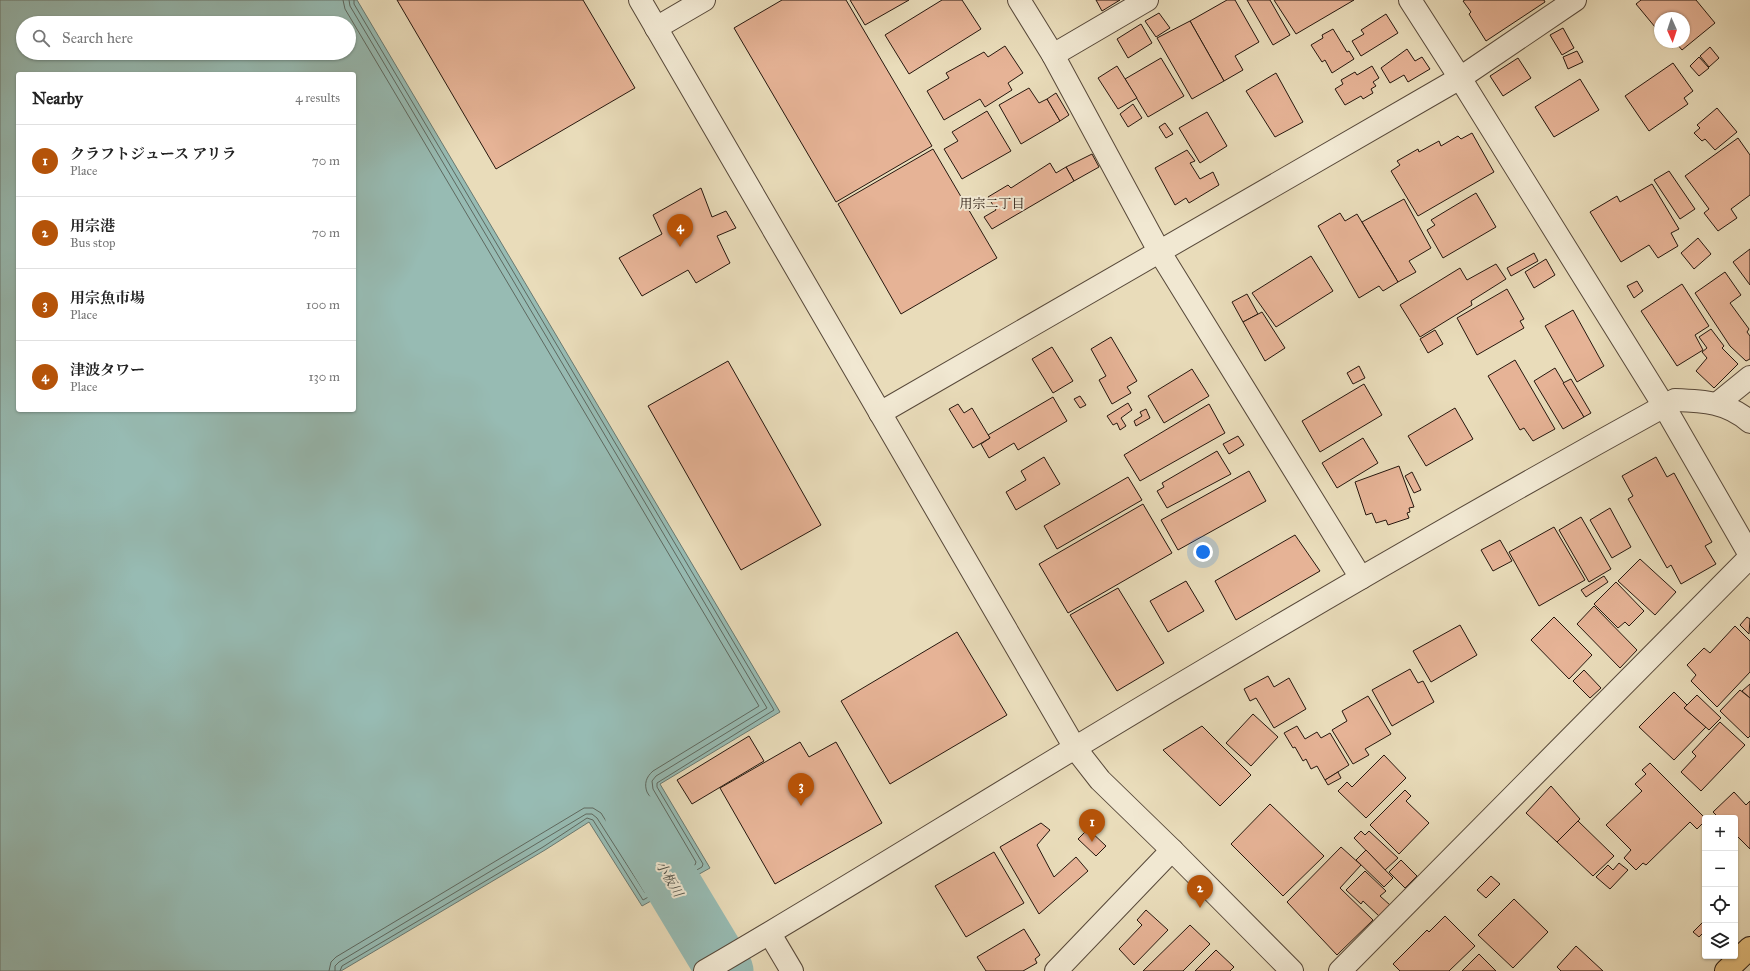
<!DOCTYPE html>
<meta charset="utf-8">
<style>
:root{--surface:#fff;--page:#f2f2f2;--text:#222;--muted:#767676;--line:#e0e0e0;--accent:#b45309}
body{margin:0;font-family:"IM FELL Great Primer","Noto Serif JP",serif;background:var(--page);color:var(--text)}
.controls{position:absolute;right:12px;bottom:12px;display:grid;overflow:hidden;border-radius:4px;box-shadow:0 1px 3px #0004}
.controls button{width:36px;height:36px;display:grid;place-items:center;padding:0;border:0;border-bottom:1px solid var(--line);background:var(--surface);color:var(--text);font:20px sans-serif}
.compass{position:absolute;left:1654px;top:12px;width:36px;height:36px;border-radius:50%;background:var(--surface);box-shadow:0 1px 3px #0004;rotate:177deg}
.you{position:absolute;left:1203px;top:552px;width:14px;height:14px;margin:-10px;border:3px solid #fff;border-radius:50%;background:#1a73e8;box-shadow:0 0 0 6px #1a73e833}
.badge{display:grid;place-items:center;width:26px;height:26px;border-radius:50%;background:var(--accent);color:#fff;font-size:13px;font-weight:700}
.pin{position:absolute;translate:-50% -33px;filter:drop-shadow(0 1px 2px #0008)}
.pin::after{content:'';position:absolute;top:21px;width:14px;height:12px;background:inherit;clip-path:polygon(0 0,100% 0,50% 100%)}
.list{margin:0;padding:0;list-style:none}
h2{display:flex;justify-content:space-between;align-items:center;height:52px;margin:0;padding:0 16px;font-size:17px}
h2 small{font-size:13px;font-weight:400;color:var(--muted)}
.list li{display:grid;grid-template-columns:26px 1fr auto;gap:12px;align-items:center;box-sizing:border-box;height:72px;padding:0 16px;border-top:1px solid var(--line)}
.list b{display:block;font-size:15px;white-space:nowrap}
.list p{margin:0;font-size:13px;white-space:nowrap;color:var(--muted)}
.list em{font-size:13px;font-style:normal;color:var(--muted)}
.icon{flex:none;width:22px;height:22px;fill:none;stroke:currentColor;stroke-width:2;stroke-linecap:round;stroke-linejoin:round}
.map{position:relative;flex:none;width:1750px;height:971px;overflow:hidden}
.search{position:absolute;background:var(--surface);box-shadow:0 1px 3px #0004;left:16px;top:16px;width:340px;height:44px;display:flex;align-items:center;gap:10px;box-sizing:border-box;padding:0 14px;border-radius:22px;color:var(--muted);font-size:15px}
.panel{position:absolute;background:var(--surface);box-shadow:0 1px 3px #0004;left:16px;top:72px;width:340px;height:340px;border-radius:4px}
.map>svg:first-child{display:block}
.water{fill:#97bbb3;stroke:#6a7971;fill-rule:evenodd}
.lines{fill:none;stroke-linecap:round;stroke-linejoin:round}
.shore{stroke:#5e6960;stroke-width:1}
.river{stroke:#97bbb3;stroke-width:57}
.building{fill:#e6b396;stroke:#26170e}
.minor-casing{stroke:#574839;stroke-width:24}
.major-casing{stroke:#26170e;stroke-width:24}
.minor{stroke:#f1e8d2;stroke-width:22}
.major{stroke:#e4be7d;stroke-width:22}
.labels{text-anchor:middle;dominant-baseline:central;stroke-width:4;stroke-linejoin:round;paint-order:stroke}
.neighbourhood-label{font-size:13px;fill:#26170e;stroke:#f1e8d2}
.water-label{font-size:13px;font-style:italic;fill:#4e5048;stroke:#f1e8d2}
</style>
<div class="map">
<svg width="1750" height="971" viewBox="0 0 1750 971">
<rect width="100%" height="100%" fill="#e9dcba"/>
<filter id="stains"><feTurbulence type="fractalNoise" baseFrequency=".005" numOctaves="4"/><feColorMatrix values="0 0 0 0 .2 0 0 0 0 .09 0 0 0 0 .02 0 0 0 .5 -.17"/></filter>
<radialGradient id="worn" r=".72"><stop offset=".6" stop-color="#630" stop-opacity="0"/><stop offset="1" stop-color="#630" stop-opacity=".3"/></radialGradient>
<path class="water" d="M0,0H357L780,712L660,784L710,868L642,906L589,822L545,850L341,971H0ZM23,23H349V53H23ZM18,74H354V410H18Z"/>
<g class="lines">
<g class="shore">
<path d="M329,971L331,962L336,957L584,808H593L601,813L646,885L687,863L688,860L647,792C644,784 646,777 653,771L759,706L345,9L343,0"/>
<polyline points="335,971 335,966 339,962 586,814 592,814 597,818 645,893 695,865 696,862 653,789 652,781 656,776 767,708 350,6 349,0"/>
<polyline points="340,971 342,966 543,847 587,818 593,820 643,900 702,867 703,864 657,787 657,783 774,710 354,4 354,0"/>
</g>
<polyline class="river" points="634,820 725,971"/>
</g>
<g class="building">
<polygon points="397,0 583,0 635,88 496,169"/>
<polygon points="782,0 846,0 932,146 836,202 734,28"/>
<polygon points="850,0 909,0 865,25"/>
<polygon points="942,0 962,0 981,29 909,74 885,35"/>
<polygon points="1096,0 1120,0 1102,11"/>
<polygon points="1227,0 1235,0 1259,42 1235,56 1243,70 1224,81 1190,21"/>
<polygon points="1247,0 1270,0 1290,35 1273,45"/>
<polygon points="1274,0 1354,0 1296,34"/>
<polygon points="1465,0 1544,0 1545,2 1486,41 1469,14 1471,12 1463,1"/>
<polygon points="1641,0 1696,0 1715,23 1682,50 1677,44 1672,48 1667,42 1684,42 1684,18 1660,18 1660,33 1636,4"/>
<polygon points="1159,13 1170,28 1156,37 1145,21"/>
<polygon points="1386,14 1398,33 1361,56 1352,41 1364,34 1361,30"/>
<polygon points="1190,21 1224,81 1192,99 1157,38"/>
<polygon points="1141,24 1152,43 1128,58 1117,39"/>
<polygon points="1563,28 1574,48 1562,55 1550,35"/>
<polygon points="1333,29 1347,52 1349,51 1354,59 1332,73 1325,60 1322,62 1311,45 1323,38 1322,35"/>
<polygon points="1005,46 1023,73 1008,83 1012,90 985,107 980,99 944,120 927,91 949,78 946,73 984,52 988,57"/>
<polygon points="1710,47 1719,58 1709,67 1700,56"/>
<polygon points="1407,49 1415,61 1422,57 1430,69 1408,82 1404,75 1390,83 1381,68"/>
<polygon points="1577,51 1583,62 1568,69 1563,57"/>
<polygon points="1699,57 1709,68 1699,76 1690,66"/>
<polygon points="1161,58 1184,96 1148,117 1125,79"/>
<polygon points="1518,58 1531,78 1503,96 1490,76"/>
<polygon points="1673,63 1693,91 1684,98 1688,104 1649,131 1625,96"/>
<polygon points="1117,66 1137,98 1118,109 1098,78"/>
<polygon points="1372,66 1379,78 1373,82 1376,86 1371,89 1373,93 1363,99 1361,96 1345,105 1335,89 1343,84 1341,80 1355,72 1357,75"/>
<polygon points="1276,73 1303,122 1275,137 1246,91"/>
<polygon points="1580,79 1599,110 1554,137 1535,107"/>
<polygon points="1029,88 1039,103 1047,99 1060,121 1021,144 999,105"/>
<polygon points="1056,93 1069,115 1060,121 1047,99"/>
<polygon points="1133,104 1142,118 1128,127 1120,114"/>
<polygon points="1717,108 1737,132 1715,150 1705,139 1702,141 1694,133 1700,128 1697,125"/>
<polygon points="987,111 1011,151 962,179 944,149 958,141 952,132"/>
<polygon points="1207,112 1227,146 1200,163 1179,128"/>
<polygon points="1165,123 1173,134 1166,138 1159,127"/>
<polygon points="1472,133 1494,172 1418,216 1391,171 1400,165 1397,161 1418,149 1419,152 1439,141 1441,146 1458,136 1461,139"/>
<polygon points="1738,138 1750,155 1750,195 1731,209 1737,218 1718,231 1704,213 1709,209 1685,176"/>
<polygon points="933,149 997,258 901,314 838,204"/>
<polygon points="1187,150 1195,161 1190,163 1200,179 1213,172 1219,185 1189,203 1186,198 1175,205 1155,168"/>
<polygon points="1092,154 1099,167 1074,181 1066,167"/>
<polygon points="1050,163 1056,173 1066,167 1074,181 992,229 984,217 996,210 988,197 1008,185 1011,188"/>
<polygon points="1669,171 1695,209 1680,219 1654,180"/>
<polygon points="1652,184 1679,229 1671,233 1678,246 1658,258 1649,245 1621,262 1590,212 1617,196 1620,202"/>
<polygon points="701,188 712,217 726,211 736,228 717,236 730,263 696,283 688,270 642,296 619,258 662,234 653,215"/>
<polygon points="1476,193 1496,227 1443,258 1427,230 1435,225 1431,220"/>
<polygon points="1404,199 1431,248 1409,261 1416,272 1398,282 1362,222"/>
<polygon points="1340,213 1345,221 1357,214 1398,282 1383,291 1379,286 1359,298 1318,226"/>
<polygon points="1698,238 1711,254 1694,269 1681,253"/>
<polygon points="1750,249 1750,285 1733,262"/>
<polygon points="1534,253 1538,261 1511,276 1507,268"/>
<polygon points="1311,256 1333,291 1276,327 1252,293"/>
<polygon points="1546,259 1555,275 1534,288 1525,272"/>
<polygon points="1496,264 1506,279 1471,301 1472,305 1420,337 1400,305 1460,268 1467,280"/>
<polygon points="1725,272 1741,295 1730,303 1749,329 1747,332 1750,336 1750,359 1746,361 1730,346 1695,293"/>
<polygon points="1637,281 1643,291 1634,298 1627,286"/>
<polygon points="1682,284 1709,326 1695,335 1703,350 1677,366 1641,311"/>
<polygon points="1507,289 1524,319 1520,321 1524,328 1477,355 1457,318"/>
<polygon points="1247,294 1258,314 1243,322 1232,302"/>
<polygon points="1573,310 1604,366 1577,382 1545,326"/>
<polygon points="1262,312 1285,348 1265,361 1243,322"/>
<polygon points="1711,329 1724,346 1722,348 1738,364 1714,388 1696,371 1707,358 1702,352 1707,348 1699,337"/>
<polygon points="1435,330 1443,344 1428,353 1420,339"/>
<polygon points="1111,337 1137,381 1127,387 1131,393 1112,404 1099,380 1106,376 1091,349"/>
<polygon points="1052,347 1073,381 1053,393 1032,359"/>
<polygon points="1515,360 1555,429 1533,441 1524,428 1520,430 1488,376"/>
<polygon points="728,361 821,525 741,570 648,406"/>
<polygon points="1359,366 1365,378 1353,384 1347,373"/>
<polygon points="1555,368 1584,417 1563,429 1534,381"/>
<polygon points="1192,369 1209,396 1164,423 1148,396"/>
<polygon points="1571,379 1591,413 1584,417 1563,383"/>
<polygon points="1364,384 1382,415 1320,452 1302,421"/>
<polygon points="1080,396 1086,405 1080,408 1074,399"/>
<polygon points="1053,397 1067,421 1018,450 1014,443 989,458 981,444 990,438 988,435"/>
<polygon points="1128,403 1132,410 1121,418 1126,426 1120,430 1117,423 1113,425 1107,416"/>
<polygon points="958,404 964,413 972,408 990,438 973,448 949,409"/>
<polygon points="1209,404 1225,433 1140,481 1124,455"/>
<polygon points="1455,408 1473,439 1426,466 1408,436"/>
<polygon points="1146,409 1150,418 1136,426 1134,421 1142,416 1140,412"/>
<polygon points="1238,436 1244,445 1229,454 1223,444"/>
<polygon points="1363,438 1378,463 1337,488 1322,463"/>
<polygon points="1217,451 1231,474 1167,508 1157,491 1164,487 1162,483"/>
<polygon points="1044,457 1060,484 1016,510 1006,492 1026,480 1021,471"/>
<polygon points="1656,457 1667,477 1674,473 1712,542 1705,546 1716,564 1681,584 1671,565 1667,568 1628,499 1633,496 1622,476"/>
<polygon points="1399,466 1414,507 1409,508 1410,512 1407,513 1409,518 1388,525 1386,520 1376,523 1372,513 1366,515 1355,482"/>
<polygon points="1249,471 1266,501 1178,550 1161,520"/>
<polygon points="1412,472 1421,490 1414,493 1405,476"/>
<polygon points="1128,477 1142,500 1057,549 1044,526"/>
<polygon points="1143,504 1172,553 1068,613 1039,564"/>
<polygon points="1610,508 1631,547 1612,558 1590,520"/>
<polygon points="1581,517 1611,569 1589,582 1559,530"/>
<polygon points="1554,527 1585,580 1539,606 1509,552"/>
<polygon points="1295,535 1320,571 1236,620 1215,581"/>
<polygon points="1500,540 1512,561 1493,571 1481,550"/>
<polygon points="1640,559 1676,592 1655,615 1618,581"/>
<polygon points="1604,576 1608,582 1586,597 1581,590"/>
<polygon points="1186,581 1204,611 1168,632 1150,601"/>
<polygon points="1616,582 1644,611 1629,626 1625,622 1618,628 1594,604"/>
<polygon points="1118,588 1164,663 1117,691 1070,615"/>
<polygon points="1594,606 1637,650 1620,668 1577,624"/>
<polygon points="1554,617 1592,655 1569,679 1531,640"/>
<polygon points="1747,617 1750,619 1749,634 1740,625"/>
<polygon points="1460,625 1477,655 1431,682 1413,651"/>
<polygon points="1735,626 1750,641 1750,672 1717,707 1691,681 1696,675 1687,665 1704,648 1710,653"/>
<polygon points="957,632 1007,715 890,784 841,701"/>
<polygon points="1410,669 1418,683 1423,681 1434,702 1392,726 1372,690"/>
<polygon points="1584,670 1601,688 1590,698 1573,681"/>
<polygon points="1268,676 1274,687 1289,678 1306,709 1274,728 1256,698 1250,701 1244,689"/>
<polygon points="1750,684 1750,698 1742,691"/>
<polygon points="1740,690 1750,698 1750,736 1748,738 1720,711"/>
<polygon points="1674,692 1687,705 1684,708 1706,727 1674,760 1639,727"/>
<polygon points="1697,695 1721,718 1709,730 1684,708"/>
<polygon points="1368,696 1391,734 1365,749 1369,755 1353,764 1332,730 1347,721 1342,711"/>
<polygon points="1253,714 1278,737 1251,766 1226,743"/>
<polygon points="1720,722 1745,745 1701,791 1681,772 1696,756 1692,752"/>
<polygon points="1202,726 1251,775 1220,806 1163,750"/>
<polygon points="1297,726 1305,739 1317,732 1321,738 1330,733 1349,765 1325,780 1317,766 1311,769 1306,759 1303,761 1295,747 1293,748 1284,733"/>
<polygon points="749,736 764,761 692,804 677,780"/>
<polygon points="800,742 809,757 836,742 882,823 775,884 720,788"/>
<polygon points="1384,755 1406,778 1366,818 1338,791 1347,782 1352,787"/>
<polygon points="1650,763 1705,818 1705,821 1697,829 1690,822 1646,865 1643,863 1636,870 1624,858 1631,850 1606,825 1642,791 1635,784 1646,774 1642,770"/>
<polygon points="1338,772 1341,778 1328,785 1325,780"/>
<polygon points="1551,786 1580,819 1557,842 1526,813"/>
<polygon points="1405,790 1411,796 1406,801 1429,823 1399,854 1370,825"/>
<polygon points="1734,792 1746,805 1750,801 1750,849 1735,834 1735,818 1719,818 1713,812"/>
<polygon points="1270,804 1324,856 1283,896 1231,844"/>
<polygon points="1578,821 1614,856 1593,876 1557,842"/>
<polygon points="1041,823 1050,830 1037,845 1054,877 1076,857 1088,871 1039,914 1000,847"/>
<polygon points="1088,829 1106,846 1096,856 1078,839"/>
<polygon points="1361,831 1365,835 1369,831 1398,858 1385,870 1354,838"/>
<polygon points="1341,847 1361,865 1340,888 1373,920 1337,955 1287,902"/>
<polygon points="1366,850 1393,878 1384,887 1356,860"/>
<polygon points="994,852 1024,903 966,937 935,886"/>
<polygon points="1401,860 1417,876 1405,888 1389,872"/>
<polygon points="1619,863 1628,870 1610,889 1596,877 1608,865 1613,870"/>
<polygon points="1365,871 1386,891 1380,896 1390,905 1379,916 1363,901 1361,904 1346,890"/>
<polygon points="1491,876 1500,884 1486,898 1477,890"/>
<polygon points="1514,899 1548,932 1513,968 1478,935"/>
<polygon points="1146,910 1168,930 1134,965 1119,949 1142,925 1137,920"/>
<polygon points="1445,916 1475,946 1449,971 1400,971 1393,964 1427,930 1429,932"/>
<polygon points="1704,921 1705,931 1699,937 1693,932"/>
<polygon points="1190,925 1210,944 1183,971 1143,971"/>
<polygon points="1024,929 1040,955 1035,959 1037,963 1023,971 986,971 977,957"/>
<polygon points="1576,946 1603,971 1561,971 1557,967"/>
<polygon points="1216,950 1234,967 1230,971 1195,971"/>
<polygon points="1479,954 1496,971 1462,971"/>
</g>
<g class="lines">
<g class="minor-casing">
<g id="minor">
<polyline points="640,0 1075,748 1100,780 1172,850 1292,971"/>
<polyline points="1019,0 1053,55 1159,251 1361,578"/>
<polyline points="1410,0 1460,78 1664,406 1750,555"/>
<polyline points="656,28 704,0"/>
<polyline points="1053,55 1147,0"/>
<polyline points="1718,403 1750,377"/>
<polyline points="880,413 1460,78 1575,0"/>
<polyline points="770,934 792,971"/>
<path d="M705,971C829,899 950,823 1073,749C1271,629 1472,512 1675,400C1704,401 1727,402 1750,422"/>
<polyline points="1056,971 1172,850"/>
<polyline points="1340,971 1750,557"/>
</g>
</g>
<g class="major-casing">
<polyline id="major" points="1726,971 1750,948"/>
</g>
<use href="#minor" class="minor"/>
<use href="#major" class="major"/>
</g>
<g class="labels">
<g class="neighbourhood-label">
<text x="992" y="204">用宗二丁目</text>
</g>
<g class="water-label">
<text transform="translate(669 879) rotate(59)">小板川</text>
</g>
</g>
<rect width="100%" height="100%" filter="url(#stains)"/>
<rect width="100%" height="100%" fill="url(#worn)"/>
</svg>
<div class="controls">
<button>+</button>
<button>−</button>
<button><svg class="icon" aria-label="locate" viewBox="0 0 24 24"><circle cx="12" cy="12" r="6"/><path d="M12 2v4M12 18v4M2 12h4M18 12h4"/></svg></button>
<button><svg class="icon" aria-label="layers" viewBox="0 0 24 24"><path d="M12 4l9 5-9 5-9-5zM3 14l9 5 9-5"/></svg></button>
</div>
<svg class="compass" viewBox="-18 -18 36 36"><path d="M0-13l5 13h-10z" fill="#e53935"/><path d="M0 13l5-13h-10z" fill="#767676"/></svg>
<div class="you"></div>
<div class="pin badge" style="left:1092px;top:842px">1</div>
<div class="pin badge" style="left:1200px;top:908px">2</div>
<div class="pin badge" style="left:801px;top:806px">3</div>
<div class="pin badge" style="left:680px;top:247px">4</div>
<div class="search"><svg class="icon" aria-label="search" viewBox="0 0 24 24"><circle cx="10" cy="10" r="6"/><path d="M15 15l6 6"/></svg>Search here</div>
<section class="panel">
<h2>Nearby<small>4 results</small></h2>
<ul class="list">
<li><span class="badge">1</span><div><b>クラフトジュース アリラ</b><p>Place</p></div><em>70 m</em></li>
<li><span class="badge">2</span><div><b>用宗港</b><p>Bus stop</p></div><em>70 m</em></li>
<li><span class="badge">3</span><div><b>用宗魚市場</b><p>Place</p></div><em>100 m</em></li>
<li><span class="badge">4</span><div><b>津波タワー</b><p>Place</p></div><em>130 m</em></li>
</ul>
</section>
</div>
